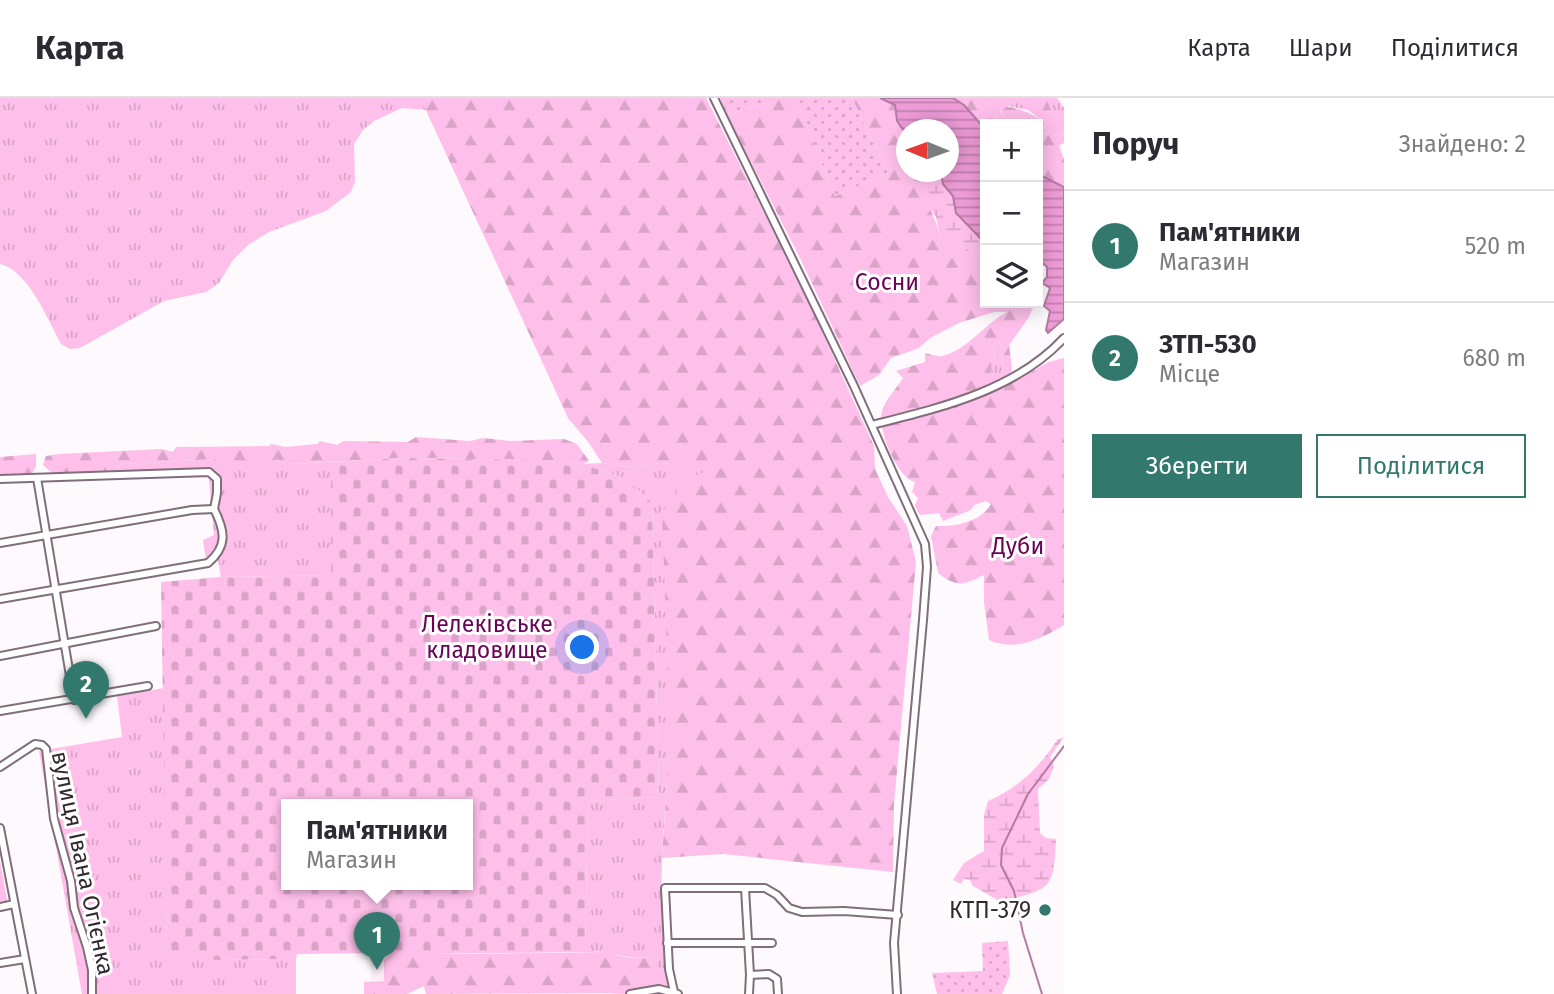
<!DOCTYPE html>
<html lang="uk">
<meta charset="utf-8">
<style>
:root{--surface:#fff;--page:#f2f2f3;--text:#2b2b33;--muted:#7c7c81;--line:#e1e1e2;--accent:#33786c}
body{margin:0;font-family:"Fira Sans",sans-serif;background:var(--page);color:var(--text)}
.controls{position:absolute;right:21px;top:21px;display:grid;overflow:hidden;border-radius:0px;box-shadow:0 4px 18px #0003}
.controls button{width:63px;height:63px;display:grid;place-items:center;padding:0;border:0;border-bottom:2px solid var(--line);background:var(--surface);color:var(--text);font:35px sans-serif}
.compass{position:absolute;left:896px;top:21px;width:63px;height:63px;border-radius:50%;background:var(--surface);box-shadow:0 4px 18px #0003;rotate:271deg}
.you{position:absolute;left:583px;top:550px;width:24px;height:24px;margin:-18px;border:5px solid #fff;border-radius:50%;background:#1a73e8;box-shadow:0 0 0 10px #1a73e833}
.badge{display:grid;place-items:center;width:46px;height:46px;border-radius:50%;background:var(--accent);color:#fff;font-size:23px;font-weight:700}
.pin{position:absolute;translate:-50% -58px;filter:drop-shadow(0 2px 4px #0008)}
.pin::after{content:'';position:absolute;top:37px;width:24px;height:21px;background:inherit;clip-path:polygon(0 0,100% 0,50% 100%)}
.popup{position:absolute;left:281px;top:701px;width:192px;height:91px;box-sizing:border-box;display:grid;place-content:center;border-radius:0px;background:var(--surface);filter:drop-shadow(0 2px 5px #0005);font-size:23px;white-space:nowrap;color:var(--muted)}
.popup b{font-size:26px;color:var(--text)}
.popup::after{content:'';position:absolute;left:50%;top:100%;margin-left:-14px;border:14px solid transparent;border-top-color:var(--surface)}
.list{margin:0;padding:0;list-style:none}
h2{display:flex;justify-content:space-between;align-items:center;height:91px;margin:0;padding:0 28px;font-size:30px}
h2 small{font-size:23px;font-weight:400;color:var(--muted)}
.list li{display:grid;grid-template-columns:46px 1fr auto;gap:21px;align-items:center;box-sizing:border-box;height:112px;padding:0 28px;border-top:2px solid var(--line)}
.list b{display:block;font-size:26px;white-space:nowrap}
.list p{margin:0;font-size:23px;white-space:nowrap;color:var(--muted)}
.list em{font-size:23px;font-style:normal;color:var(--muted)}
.actions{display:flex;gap:14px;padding:21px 28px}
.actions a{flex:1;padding:16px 0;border:2px solid var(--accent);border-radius:0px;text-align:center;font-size:24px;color:var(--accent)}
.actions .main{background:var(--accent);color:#fff}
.icon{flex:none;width:38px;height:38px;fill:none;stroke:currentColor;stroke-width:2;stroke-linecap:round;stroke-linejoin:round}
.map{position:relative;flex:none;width:1064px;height:896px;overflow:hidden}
header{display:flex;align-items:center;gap:42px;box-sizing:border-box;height:98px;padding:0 35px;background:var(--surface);border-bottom:2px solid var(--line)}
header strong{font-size:33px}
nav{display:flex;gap:38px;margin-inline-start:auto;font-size:24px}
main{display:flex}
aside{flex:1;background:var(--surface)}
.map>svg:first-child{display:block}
.built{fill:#feeef8}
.grass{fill:url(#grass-tufts)}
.forest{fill:url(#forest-firs);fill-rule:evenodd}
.wetland{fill:url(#wetland-marsh)}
.cemetery{fill:url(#cemetery-stones);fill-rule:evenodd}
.garden{fill:url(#garden-dots)}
.water{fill:url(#water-rules);stroke:#b57aa4;stroke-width:2}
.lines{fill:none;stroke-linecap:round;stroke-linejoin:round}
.stream{stroke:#b57aa4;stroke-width:2}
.minor-casing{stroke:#806f7a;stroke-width:10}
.minor{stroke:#fff;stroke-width:6}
.poi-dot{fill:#33786c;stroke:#fff;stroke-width:2.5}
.labels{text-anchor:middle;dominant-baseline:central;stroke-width:6;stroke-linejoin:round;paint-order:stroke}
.park-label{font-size:23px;fill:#690357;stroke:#fff}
.street-label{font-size:23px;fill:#31292e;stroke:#fff}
.poi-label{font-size:23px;fill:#31292e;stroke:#fff;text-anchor:end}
</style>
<header>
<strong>Карта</strong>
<nav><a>Карта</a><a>Шари</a><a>Поділитися</a></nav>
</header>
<main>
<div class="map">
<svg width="1064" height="896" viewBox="0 0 1064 896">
<defs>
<pattern id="grass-tufts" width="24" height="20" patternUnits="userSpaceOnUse" patternTransform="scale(1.75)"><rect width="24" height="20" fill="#febfea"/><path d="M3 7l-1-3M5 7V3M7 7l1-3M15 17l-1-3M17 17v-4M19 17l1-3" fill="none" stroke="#daa4c9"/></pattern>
<pattern id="forest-firs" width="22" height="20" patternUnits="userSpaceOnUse" patternTransform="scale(1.75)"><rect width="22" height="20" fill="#febfea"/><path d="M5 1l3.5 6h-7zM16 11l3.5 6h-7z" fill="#daa4c9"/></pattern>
<pattern id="wetland-marsh" width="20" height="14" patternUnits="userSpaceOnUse" patternTransform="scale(1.75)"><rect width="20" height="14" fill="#febfea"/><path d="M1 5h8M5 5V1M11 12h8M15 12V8" fill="none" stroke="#daa4c9"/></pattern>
<pattern id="cemetery-stones" width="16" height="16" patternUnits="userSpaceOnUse" patternTransform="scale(1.75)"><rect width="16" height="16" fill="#febfea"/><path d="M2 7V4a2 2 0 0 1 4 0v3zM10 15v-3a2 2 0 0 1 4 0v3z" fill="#daa4c9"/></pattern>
<pattern id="garden-dots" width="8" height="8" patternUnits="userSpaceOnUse" patternTransform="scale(1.75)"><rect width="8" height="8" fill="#febfea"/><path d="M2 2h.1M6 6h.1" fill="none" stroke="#daa4c9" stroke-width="1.8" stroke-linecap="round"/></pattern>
<pattern id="water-rules" width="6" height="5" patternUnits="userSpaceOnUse" patternTransform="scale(1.75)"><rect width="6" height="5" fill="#ee9cd7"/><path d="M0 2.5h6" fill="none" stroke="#c17faf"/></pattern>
</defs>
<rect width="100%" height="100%" fill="#fdf9fc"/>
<rect class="built" x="371" y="862" width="13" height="21"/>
<g class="grass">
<path d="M0,0H427L423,6L426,12L402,10L374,23L363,32L354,46L355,83L351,94L326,113L269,134L248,147L233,162L219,185L206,194L164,203L80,250L70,251L61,246C48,222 28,172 0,166Z"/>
<polygon points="993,0 1057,0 1064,10 1064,37 1039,35 1039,20 1028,12 1009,8 1000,13 1005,21 1003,26 990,9"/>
<path d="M998,242C1006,256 1001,269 1003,283L993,278L990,270L995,258L993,245Z"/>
<polygon points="215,361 226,368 276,361 287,366 331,364 331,477 221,479 218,462 206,462 203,442 214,437 208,371 113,374 121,366"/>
<path d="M602,365L632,369L661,365L718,371L677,401C675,481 675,561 670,641C665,724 653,814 671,896H604L630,895L655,858C636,862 626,858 608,855C601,853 592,854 585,854L588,703L659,699L652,405L626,381L583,366Z"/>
<polygon points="164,590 167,857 210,856 211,862 295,861 296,858 296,896 82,896 39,653 122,639 117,598"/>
<polygon points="0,763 9,812 0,814"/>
</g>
<g class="forest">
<polygon points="427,0 706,0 805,196 874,348 875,371 888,399 907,428 916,464 894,706 893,774 723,756 662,760 670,638 662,413 677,401 676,383 715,371 661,365 632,369 602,365 589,345 568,320 423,6"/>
<path d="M782,0H792L800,10L835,98L888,75L852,0H880L895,7L896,23L894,28L906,62V74L912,75C922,97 935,116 940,138L970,152L985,156V205H1035L1029,219L1009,247L1012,270L1010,280L1015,282L1049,264L1064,260V527C1041,541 1015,554 989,542L984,504V477C964,487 957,490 938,475L931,438L936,428C954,429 981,424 991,406L986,403L974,407L971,412L943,423L939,415L920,417L915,407L918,400L912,394L915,384C897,380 877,331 882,313C885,302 897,290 903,280L896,273L925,264V255C930,256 937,259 942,258C967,253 985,225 1007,214H994L959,225L930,240L919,250L891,260L879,277L860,288L800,160L727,17ZM998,242C1006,255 1001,269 1002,283L993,278L990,271L995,258L993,246Z"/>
<path d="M953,0H993L990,9L1003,26L1005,21L999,9C1015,7 1026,14 1039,20L1038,26H985V31L964,7Z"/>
<polygon points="1022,0 1046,0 1059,31 1055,30"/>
<polygon points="1038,29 1039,35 1064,37 1064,45 1059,48 1064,61 1064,89 1038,76"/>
<polygon points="416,339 470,343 483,340 510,343 564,341 577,346 589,363 583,366 548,362 404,360 287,366 276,361 266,367 226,368 215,361 121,366 113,374 53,376 43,367 46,358 59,356 162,351 173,354 176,349 269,348 271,346 286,349 317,346 320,343 337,347 344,343 408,344"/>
<polygon points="36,356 36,368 31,378 0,379 0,359"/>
<path d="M393,854L473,856L607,854C624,860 638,862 655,858L660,876L630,895L426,896L424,888L407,896H364V884L384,883V862Z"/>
</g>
<g class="wetland">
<polygon points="896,23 906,36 906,62 894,28"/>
<path d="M910,74H937L941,76L943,86L953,98C953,118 973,132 985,145V156L970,152L940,138L936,119L926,106Z"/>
<path d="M1064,639L1050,659L1054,668L1049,681L1038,691L1040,735L1046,740L1056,741C1054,794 1050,790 1001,804L973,788L970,782L964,781L961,786L953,782L964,765L984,753V717L988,703C1018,690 1040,669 1057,642Z"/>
</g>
<path class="cemetery" d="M404,360L548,362L583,366L626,381L652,405L659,699L588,703L585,854C489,856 393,854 297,856L296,861L211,862L209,856L167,858L161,484L221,479L331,477V364ZM286,706H468V786H286Z"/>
<g class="garden">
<polygon points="720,0 782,0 727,17"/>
<polygon points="792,0 852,0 888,75 835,98 800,10"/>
<polygon points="1008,843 1010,877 1002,896 937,896 932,875 983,873 982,845"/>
</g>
<g class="water">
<polygon points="880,0 953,0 964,7 985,31 985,145 956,115 953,98 943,86 941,76 937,74 948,74 948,32 906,32 906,36 897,23 895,7"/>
<polygon points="1038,76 1064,89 1064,221 1048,235 1046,232 1050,213 1044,208 1050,190 1042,185 1047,179 1047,169 1038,161"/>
</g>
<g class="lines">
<polyline class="stream" points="1042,896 1023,835 1014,793 1001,767 1002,750 1028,696 1064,648"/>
<g class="minor-casing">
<g id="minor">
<polyline points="714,0 853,286 925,446 927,469 923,522 894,845 897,896"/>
<path d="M872,327C939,310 1015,293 1064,240"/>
<polyline points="37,380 74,602"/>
<path d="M0,381L209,374L217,381V395L214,411C225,433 228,448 208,465L0,501"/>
<polyline points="0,445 192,412 214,411"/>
<polyline points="0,558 156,528"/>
<polyline points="0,613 148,588"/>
<polyline points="0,669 35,646 42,647 46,651 54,721 71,783 74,810 87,849 92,872 92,896"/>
<polyline points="0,730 32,896"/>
<polyline points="745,790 750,877 749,896"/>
<polyline points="0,809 14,806"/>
<polyline points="667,845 772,845"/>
<polyline points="0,865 25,861"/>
<polyline points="750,877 769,876 777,881 778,896"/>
<polyline points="674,894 669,871 665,790 765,790 777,797 789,810 802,814 844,813 898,817"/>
<polyline points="630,896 659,891 678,896"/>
</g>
</g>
<use href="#minor" class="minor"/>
</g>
<circle class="poi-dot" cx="1045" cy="812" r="7"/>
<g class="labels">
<g class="park-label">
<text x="887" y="184">Сосни</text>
<text x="1018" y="448">Дуби</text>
<text x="487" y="526">Лелеківське<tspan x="487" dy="26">кладовище</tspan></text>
</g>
<g class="street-label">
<text transform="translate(83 765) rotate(78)">вулиця Івана Огієнка</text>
</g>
<g class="poi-label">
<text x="1031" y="812">КТП-379</text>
</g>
</g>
</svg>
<div class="controls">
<button>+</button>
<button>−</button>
<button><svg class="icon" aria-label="layers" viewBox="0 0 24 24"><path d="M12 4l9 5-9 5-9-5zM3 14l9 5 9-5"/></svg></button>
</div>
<svg class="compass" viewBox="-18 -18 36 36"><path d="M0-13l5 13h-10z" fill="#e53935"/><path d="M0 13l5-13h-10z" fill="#7c7c81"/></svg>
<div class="you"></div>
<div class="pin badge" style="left:377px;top:872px">1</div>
<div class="popup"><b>Пам'ятники</b>Магазин</div>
<div class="pin badge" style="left:86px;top:621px">2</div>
</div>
<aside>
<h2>Поруч<small>Знайдено: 2</small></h2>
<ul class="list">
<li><span class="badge">1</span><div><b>Пам'ятники</b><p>Магазин</p></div><em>520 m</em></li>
<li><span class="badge">2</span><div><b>ЗТП-530</b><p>Місце</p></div><em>680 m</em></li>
</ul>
<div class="actions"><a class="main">Зберегти</a><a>Поділитися</a></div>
</aside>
</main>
